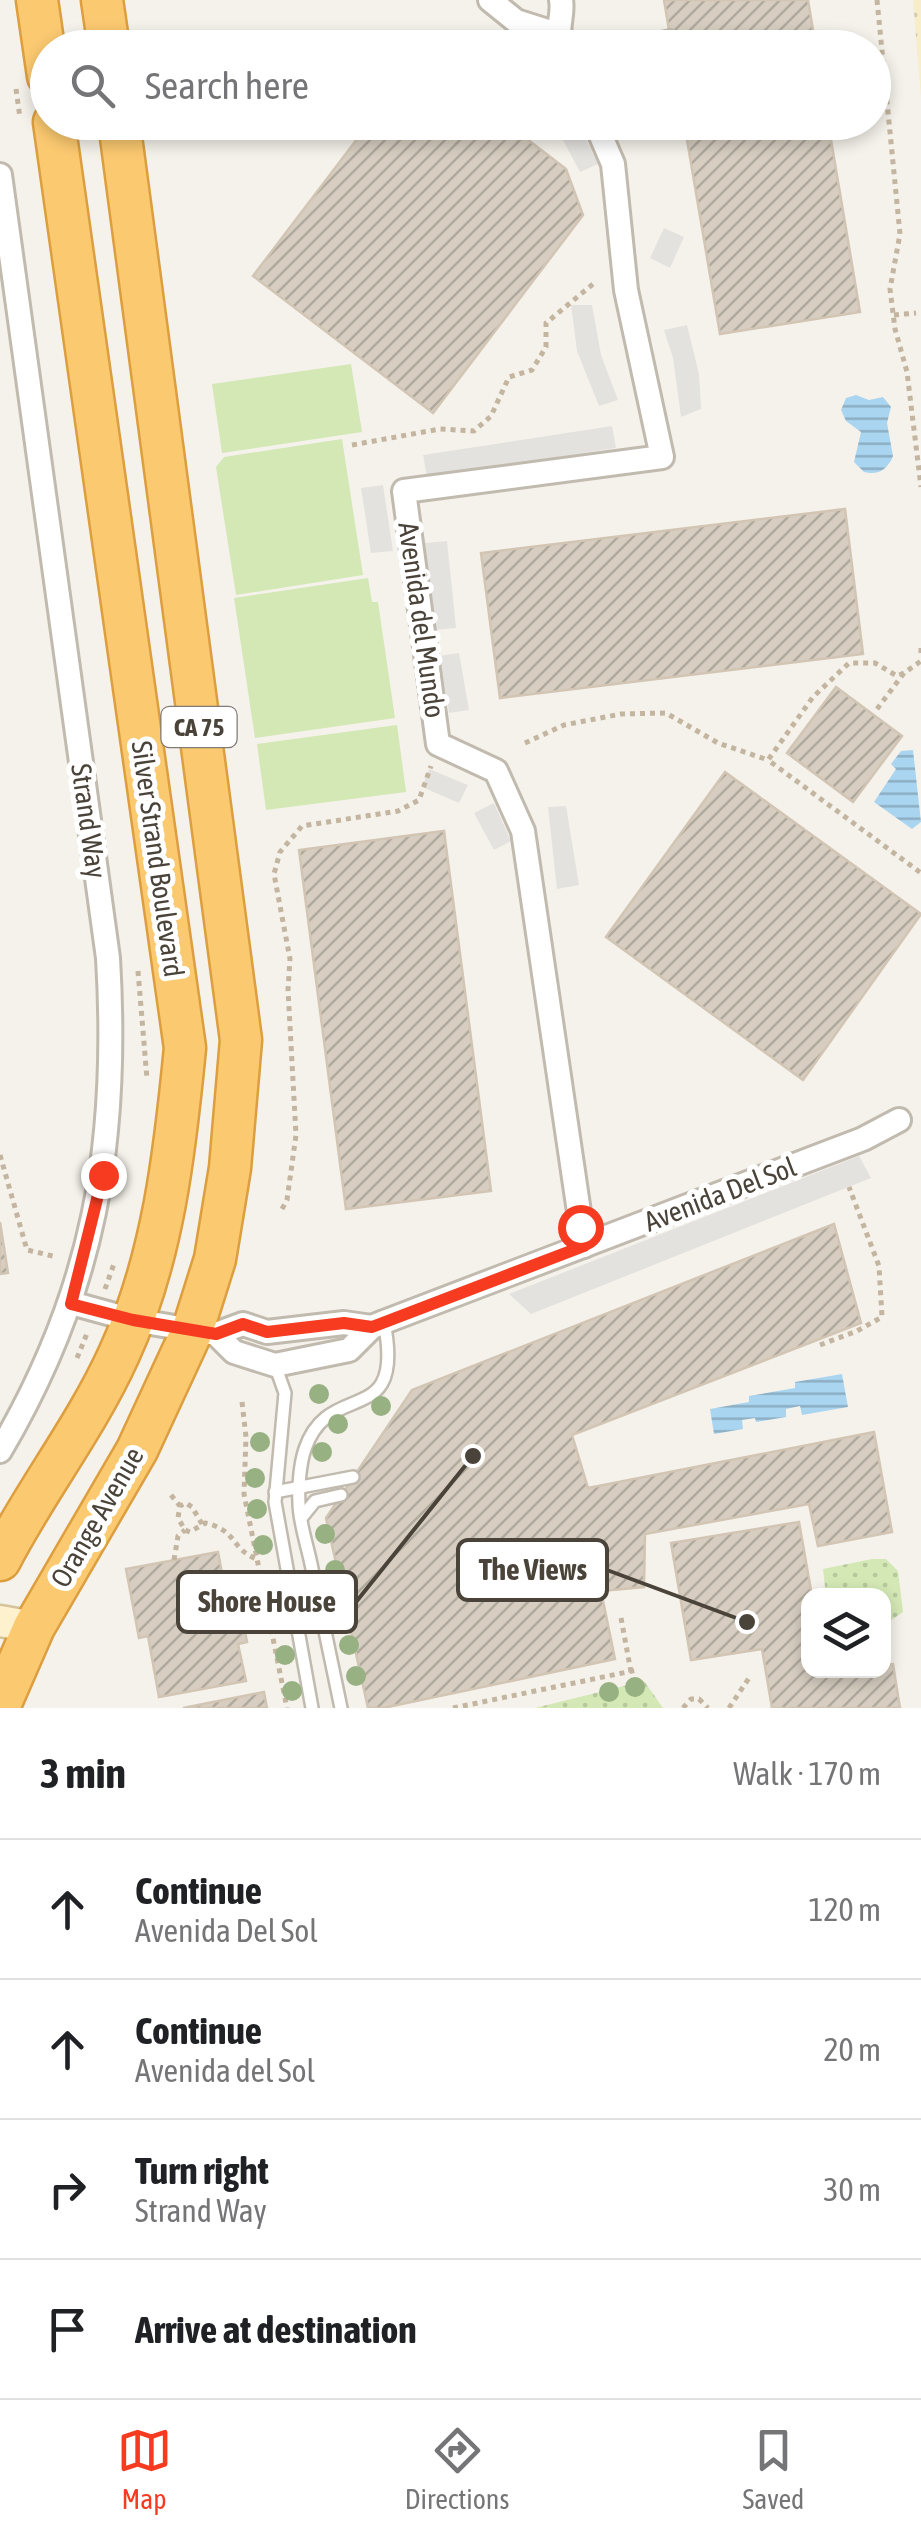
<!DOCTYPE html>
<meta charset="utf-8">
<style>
:root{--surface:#fff;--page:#f6f6f6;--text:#202124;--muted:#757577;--line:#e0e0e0;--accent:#f73b21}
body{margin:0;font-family:"Asap Condensed",sans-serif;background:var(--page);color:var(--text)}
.controls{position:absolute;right:30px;bottom:30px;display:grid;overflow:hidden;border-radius:20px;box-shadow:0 5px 15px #0003}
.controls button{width:90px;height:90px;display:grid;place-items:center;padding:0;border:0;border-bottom:2px solid var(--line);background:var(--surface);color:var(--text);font:50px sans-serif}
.stop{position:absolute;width:30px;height:30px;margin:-22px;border:8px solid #f73b21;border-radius:50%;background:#fff}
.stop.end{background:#f73b21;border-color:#fff;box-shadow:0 2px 10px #0008}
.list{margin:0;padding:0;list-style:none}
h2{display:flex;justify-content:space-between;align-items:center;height:130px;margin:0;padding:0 40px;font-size:42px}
h2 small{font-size:32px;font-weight:400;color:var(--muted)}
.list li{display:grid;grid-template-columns:65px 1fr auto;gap:30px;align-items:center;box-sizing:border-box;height:140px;padding:0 40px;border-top:2px solid var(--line)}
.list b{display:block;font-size:38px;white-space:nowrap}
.list p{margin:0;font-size:32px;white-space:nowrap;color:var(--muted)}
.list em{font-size:32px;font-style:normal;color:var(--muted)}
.icon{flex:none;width:55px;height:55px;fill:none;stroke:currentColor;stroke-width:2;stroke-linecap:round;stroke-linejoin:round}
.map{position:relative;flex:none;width:921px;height:1708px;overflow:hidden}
.search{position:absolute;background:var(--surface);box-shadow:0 5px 15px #0003;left:30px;right:30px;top:30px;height:110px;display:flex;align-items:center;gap:25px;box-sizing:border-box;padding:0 35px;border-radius:55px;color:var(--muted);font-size:38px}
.sheet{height:690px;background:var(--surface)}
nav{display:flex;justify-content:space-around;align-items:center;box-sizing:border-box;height:140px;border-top:2px solid var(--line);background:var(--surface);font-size:28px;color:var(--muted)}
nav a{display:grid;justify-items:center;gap:5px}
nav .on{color:var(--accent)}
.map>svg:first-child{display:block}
.grass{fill:url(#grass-dots)}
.sand{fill:url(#sand-dots)}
.park{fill:#d3e8b5}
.parking{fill:#e4e2df}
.water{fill:url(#water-rules)}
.building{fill:url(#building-hatch);stroke:#d2c5b4;stroke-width:2.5}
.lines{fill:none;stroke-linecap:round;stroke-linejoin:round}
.lane-casing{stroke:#c1baae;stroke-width:16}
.street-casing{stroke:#c1baae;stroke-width:28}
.secondary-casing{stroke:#d4c49c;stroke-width:35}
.highway-casing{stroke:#dc9e3f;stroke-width:45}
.path{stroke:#c3b59f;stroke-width:5;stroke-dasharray:5 5;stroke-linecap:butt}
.lane{stroke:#fff;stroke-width:11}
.street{stroke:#fff;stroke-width:22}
.secondary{stroke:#fef1cd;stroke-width:30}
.highway{stroke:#fbc970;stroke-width:40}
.tree{fill:#98b182}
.route{stroke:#f73b21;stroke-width:12}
.labels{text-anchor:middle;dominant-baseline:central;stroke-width:10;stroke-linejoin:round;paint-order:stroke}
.shield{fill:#fff;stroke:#807b74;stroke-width:2.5}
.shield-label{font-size:25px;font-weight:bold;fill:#4a4339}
.street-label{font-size:28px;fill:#4a4339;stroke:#fff}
.leader{fill:none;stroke:#4a4339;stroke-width:4}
.callout-dot{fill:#4a4339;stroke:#fff;stroke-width:4}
.callout{fill:#fff;stroke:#4a4339;stroke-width:4}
.callout-label{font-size:30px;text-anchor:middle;font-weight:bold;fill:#4a4339}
</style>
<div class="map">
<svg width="921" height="1708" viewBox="0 0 921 1708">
<defs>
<pattern id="grass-dots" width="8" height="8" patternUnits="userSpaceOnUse" patternTransform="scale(2.5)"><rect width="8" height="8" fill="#d3e8b5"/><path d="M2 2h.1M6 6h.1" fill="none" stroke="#b7c89c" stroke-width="1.8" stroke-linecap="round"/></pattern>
<pattern id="sand-dots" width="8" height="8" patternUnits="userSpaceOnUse" patternTransform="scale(2.5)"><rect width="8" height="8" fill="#f8edc9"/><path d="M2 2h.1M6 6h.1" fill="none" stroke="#d6ccad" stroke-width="1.8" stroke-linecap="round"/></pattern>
<pattern id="water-rules" width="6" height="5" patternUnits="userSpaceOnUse" patternTransform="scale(2.5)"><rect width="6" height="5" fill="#aad5f0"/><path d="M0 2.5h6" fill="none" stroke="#8caec3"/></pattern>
<pattern id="building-hatch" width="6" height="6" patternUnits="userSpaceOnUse" patternTransform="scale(2.5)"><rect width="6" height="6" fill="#d7cec1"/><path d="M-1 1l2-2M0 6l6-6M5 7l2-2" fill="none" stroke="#b0a99e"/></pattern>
</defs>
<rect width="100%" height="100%" fill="#f5f2eb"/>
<g class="grass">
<polygon points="872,1559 886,1559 898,1571 903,1612 884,1625 884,1596 826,1595 823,1569"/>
<polygon points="644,1681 663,1708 535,1708"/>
</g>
<polygon class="sand" points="913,0 921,0 921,98"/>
<g class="park">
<polygon points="351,364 362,432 222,453 212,384"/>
<polygon points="342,439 363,575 236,595 216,467 224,457"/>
<polygon points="368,578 372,602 378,602 395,718 255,738 234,598"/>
<polygon points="397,725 406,792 266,810 257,744"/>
</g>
<g class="parking">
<polygon points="554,123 578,123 598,164 580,172"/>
<polygon points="664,228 684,237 670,268 650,258"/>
<polygon points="571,305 592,305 601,355 618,400 599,406 577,351"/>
<polygon points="687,325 699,374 701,409 681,417 673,358 664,330"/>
<polygon points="612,426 616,448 427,477 423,455"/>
<polygon points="383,485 393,551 371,553 361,488"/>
<polygon points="447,541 456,628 435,630 425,543"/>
<polygon points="459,653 469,710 449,713 439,656"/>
<polygon points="429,769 468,785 459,803 422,787"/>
<polygon points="494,803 511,841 494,850 474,813"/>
<polygon points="566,806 579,885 557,889 548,807"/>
<polygon points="859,1156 871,1178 531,1314 509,1294"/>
</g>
<g class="water">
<path d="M856,395L869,400L883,397L891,407L887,423L893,456C888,469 878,476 864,472L854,462L861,432L846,421L841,410L846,398Z"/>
<polygon points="913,750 921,822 912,829 874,802 896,769 891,764 901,751"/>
<polygon points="842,1374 848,1407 802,1415 800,1406 786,1409 786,1417 756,1422 755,1418 742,1420 743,1429 714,1434 710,1409 749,1402 749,1396 795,1388 795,1382"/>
</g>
<g class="building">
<polygon points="664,0 808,0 816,48 672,48"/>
<polygon points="370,122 505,122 566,169 583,215 433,413 253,276"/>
<polygon points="684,122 828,122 860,312 720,334"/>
<polygon points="845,509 863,654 500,698 481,553"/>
<polygon points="836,687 902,736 853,802 787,753"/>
<polygon points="725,772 921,914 803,1080 606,937"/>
<polygon points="444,831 491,1191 346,1209 299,850"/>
<polygon points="0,1222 8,1273 0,1274"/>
<polygon points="834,1224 861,1323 572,1435 588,1488 874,1432 892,1532 818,1546 809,1504 645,1534 644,1587 601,1591 615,1659 383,1708 368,1708 326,1518 412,1390"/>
<polygon points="799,1522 812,1596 808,1596 808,1670 825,1670 826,1675 884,1670 884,1665 893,1664 900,1708 772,1708 762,1649 691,1660 671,1543"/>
<polygon points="218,1552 224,1584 236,1582 247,1642 238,1644 246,1681 159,1697 148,1636 139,1638 126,1569"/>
<polygon points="264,1692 267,1708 183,1708"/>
</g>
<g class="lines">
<g class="lane-casing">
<g id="lane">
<polyline points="614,48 670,36"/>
<polyline points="275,1365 285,1393 275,1502 312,1708"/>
<polyline points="275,1492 353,1477"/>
<polyline points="302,1517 315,1501 341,1495"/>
<path d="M341,1708C331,1660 321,1612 311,1564C307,1544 299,1522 299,1503C298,1488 300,1463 305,1449C329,1377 406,1432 384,1322"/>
</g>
</g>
<g class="street-casing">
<g id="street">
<polyline points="490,0 516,21 557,34"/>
<path d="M561,0C564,16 555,29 562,44"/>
<path d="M0,175L108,958C119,1143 95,1290 0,1451"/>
<polyline points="584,1246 523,831 496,771 438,744 404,491 662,457 626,290 613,164 595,122"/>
<polyline points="71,1303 133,1320 216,1334 243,1324 267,1332 344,1323 372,1327"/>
<polyline points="216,1334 234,1352 275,1365 349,1350 372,1327 384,1322 863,1139 899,1120"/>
</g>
</g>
<g class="secondary-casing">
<polyline id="secondary" points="0,1621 34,1627"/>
</g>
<g class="highway-casing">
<g id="highway">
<polyline points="37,0 48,76"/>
<polyline points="102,0 109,48"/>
<path d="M0,1560C36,1490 86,1427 119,1354C163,1259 175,1151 185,1048L54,122"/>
<polyline points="0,1705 34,1627 137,1450 193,1329 215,1259 230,1168 241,1040 119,122"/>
</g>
</g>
<g class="path">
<polyline points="877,0 900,234 890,289 895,329 907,372 921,487"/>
<polyline points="16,89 20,118"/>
<polyline points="894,315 916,313"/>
<polyline points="352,445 440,429 474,431 491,416 509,377 532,370 546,347 546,323 593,284"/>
<polyline points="921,648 921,658"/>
<polyline points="904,673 897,676 875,663 849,663 813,697 768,760 921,873"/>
<polyline points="877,709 904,673 921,661"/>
<polyline points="525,743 564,725 621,714 666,713 718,743 768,760"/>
<polyline points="138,971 147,1079"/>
<polyline points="0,1155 27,1250 57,1257"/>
<polyline points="282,1209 287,1200 296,1135 288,990 290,959 274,874 280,852 302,826 398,811 419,800 431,766"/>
<polyline points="105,1289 115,1261"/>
<polyline points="820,1345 857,1331 882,1317 879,1266 849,1187"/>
<polyline points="77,1358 88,1331"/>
<polyline points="242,1402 246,1437 244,1494 287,1708"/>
<polyline points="171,1495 180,1506"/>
<path d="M202,1524L192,1507L186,1503L180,1506L178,1518L185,1530L190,1532L205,1523C238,1530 230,1549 257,1559"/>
<polyline points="174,1560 178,1536 185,1530"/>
<polyline points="621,1618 631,1672"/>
<polyline points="453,1708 637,1670"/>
<polyline points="683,1708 691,1699 699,1699 708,1708"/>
<polyline points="729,1708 751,1675"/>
</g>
<use href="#lane" class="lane"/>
<use href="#street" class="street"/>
<use href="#secondary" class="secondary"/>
<use href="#highway" class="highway"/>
</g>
<g class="tree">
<circle cx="319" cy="1394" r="10"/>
<circle cx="381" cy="1406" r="10"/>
<circle cx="338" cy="1424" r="10"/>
<circle cx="260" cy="1442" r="10"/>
<circle cx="322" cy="1452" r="10"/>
<circle cx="255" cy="1478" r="10"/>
<circle cx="257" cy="1509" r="10"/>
<circle cx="325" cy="1534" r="10"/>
<circle cx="263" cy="1545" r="10"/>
<circle cx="335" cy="1570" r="10"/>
<circle cx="349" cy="1645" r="10"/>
<circle cx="285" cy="1655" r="10"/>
<circle cx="356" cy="1676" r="10"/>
<circle cx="635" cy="1687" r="10"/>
<circle cx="292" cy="1691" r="10"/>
<circle cx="609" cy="1692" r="10"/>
</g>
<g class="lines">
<polyline class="route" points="103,1175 71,1304 133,1320 216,1334 243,1324 267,1332 344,1323 372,1327 584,1246 580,1227"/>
</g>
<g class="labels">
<rect class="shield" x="161.5" y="707" width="75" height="40" rx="8"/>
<g class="shield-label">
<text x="199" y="727">CA 75</text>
</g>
<g class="street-label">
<text transform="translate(422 620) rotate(82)">Avenida del Mundo</text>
<text transform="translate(89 821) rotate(82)">Strand Way</text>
<text transform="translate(158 859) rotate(82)">Silver Strand Boulevard</text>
<text transform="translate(720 1194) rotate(-21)">Avenida Del Sol</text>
<text transform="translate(97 1517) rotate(-60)">Orange Avenue</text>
</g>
</g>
<path class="leader" d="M747 1622L607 1570M473 1456L356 1602"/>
<g class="callout-dot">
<circle cx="747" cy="1622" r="10"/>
<circle cx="473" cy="1456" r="10"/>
</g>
<g class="callout">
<rect x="458" y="1540" width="149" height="60" rx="10"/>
<rect x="178" y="1572" width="178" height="60" rx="10"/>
</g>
<g class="callout-label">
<text x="533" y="1580">The Views</text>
<text x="267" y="1612">Shore House</text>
</g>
</svg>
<div class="controls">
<button><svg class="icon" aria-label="layers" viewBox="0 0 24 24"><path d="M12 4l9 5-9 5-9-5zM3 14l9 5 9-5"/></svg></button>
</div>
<div class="stop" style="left:580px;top:1227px"></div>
<div class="stop end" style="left:103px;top:1175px"></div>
<div class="search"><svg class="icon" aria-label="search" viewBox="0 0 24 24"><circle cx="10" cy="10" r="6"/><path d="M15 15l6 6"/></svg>Search here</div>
</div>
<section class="sheet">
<h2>3 min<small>Walk · 170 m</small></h2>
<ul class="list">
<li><svg class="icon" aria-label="ahead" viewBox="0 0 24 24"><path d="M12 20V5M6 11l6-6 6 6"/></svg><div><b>Continue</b><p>Avenida Del Sol</p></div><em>120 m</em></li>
<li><svg class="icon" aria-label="ahead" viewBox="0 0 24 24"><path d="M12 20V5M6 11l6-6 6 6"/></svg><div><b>Continue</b><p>Avenida del Sol</p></div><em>20 m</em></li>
<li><svg class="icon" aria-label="right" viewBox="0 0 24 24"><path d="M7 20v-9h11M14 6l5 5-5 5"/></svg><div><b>Turn right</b><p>Strand Way</p></div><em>30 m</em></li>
<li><svg class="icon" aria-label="arrive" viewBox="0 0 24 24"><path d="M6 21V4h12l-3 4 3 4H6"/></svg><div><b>Arrive at destination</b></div></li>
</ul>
</section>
<nav>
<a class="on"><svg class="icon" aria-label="map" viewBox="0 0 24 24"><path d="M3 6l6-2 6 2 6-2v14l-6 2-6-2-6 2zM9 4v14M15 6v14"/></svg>Map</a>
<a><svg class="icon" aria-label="directions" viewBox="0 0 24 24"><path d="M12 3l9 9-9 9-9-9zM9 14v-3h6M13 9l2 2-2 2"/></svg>Directions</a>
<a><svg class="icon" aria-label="saved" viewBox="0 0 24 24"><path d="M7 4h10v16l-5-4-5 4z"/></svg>Saved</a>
</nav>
